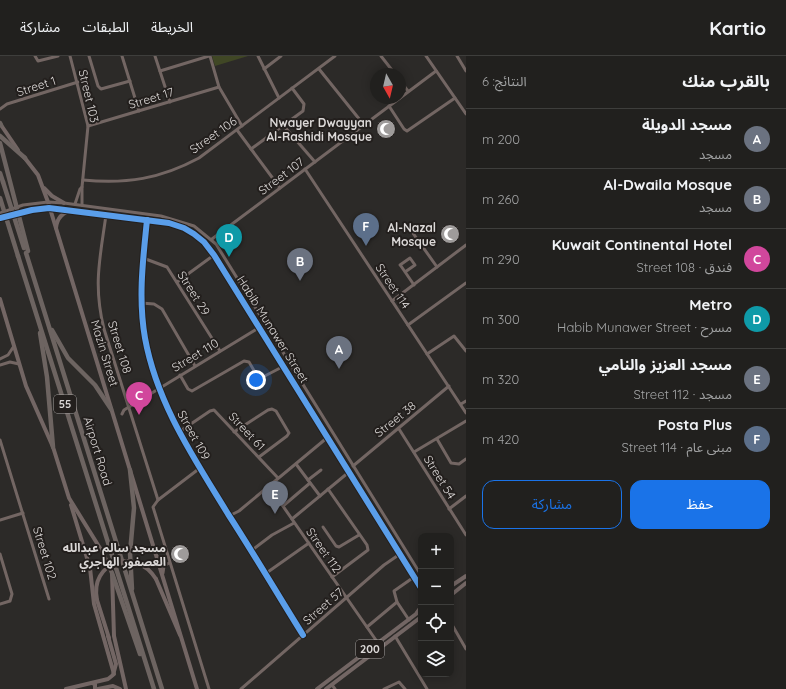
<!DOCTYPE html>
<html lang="ar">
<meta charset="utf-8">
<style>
:root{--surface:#21201e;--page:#2d2d2b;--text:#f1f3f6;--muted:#a2a3a4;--line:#3e3e3c;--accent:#1a73e8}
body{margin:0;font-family:Quicksand,"Noto Sans Arabic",sans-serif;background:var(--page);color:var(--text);direction:rtl}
.controls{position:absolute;right:12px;bottom:12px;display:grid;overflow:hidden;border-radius:8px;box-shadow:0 2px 10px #0003}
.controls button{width:36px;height:36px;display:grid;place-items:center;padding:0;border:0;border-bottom:1px solid var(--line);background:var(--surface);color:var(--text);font:20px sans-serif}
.compass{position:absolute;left:370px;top:12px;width:36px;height:36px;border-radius:50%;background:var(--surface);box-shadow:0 2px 10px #0003;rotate:172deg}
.you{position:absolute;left:256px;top:324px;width:14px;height:14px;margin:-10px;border:3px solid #fff;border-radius:50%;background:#1a73e8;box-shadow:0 0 0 6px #1a73e833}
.badge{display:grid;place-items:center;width:26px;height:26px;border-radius:50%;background:var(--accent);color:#fff;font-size:13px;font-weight:700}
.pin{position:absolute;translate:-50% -33px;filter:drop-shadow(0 1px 2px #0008)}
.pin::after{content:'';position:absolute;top:21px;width:14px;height:12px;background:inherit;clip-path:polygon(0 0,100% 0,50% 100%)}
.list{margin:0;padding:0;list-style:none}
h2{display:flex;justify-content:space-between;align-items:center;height:52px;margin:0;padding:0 16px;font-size:17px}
h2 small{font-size:13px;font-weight:400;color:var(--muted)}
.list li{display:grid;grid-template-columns:26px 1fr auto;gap:12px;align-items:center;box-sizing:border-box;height:60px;padding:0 16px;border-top:1px solid var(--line)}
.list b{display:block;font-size:15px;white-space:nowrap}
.list p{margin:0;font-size:13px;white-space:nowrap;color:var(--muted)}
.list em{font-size:13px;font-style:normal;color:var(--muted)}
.actions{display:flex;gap:8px;padding:12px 16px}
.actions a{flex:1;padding:9px 0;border:1px solid var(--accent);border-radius:12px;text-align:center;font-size:14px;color:var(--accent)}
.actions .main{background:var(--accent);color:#fff}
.icon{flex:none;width:22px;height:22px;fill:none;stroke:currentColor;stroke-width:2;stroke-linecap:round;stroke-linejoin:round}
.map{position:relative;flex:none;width:466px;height:633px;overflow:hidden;direction:ltr}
header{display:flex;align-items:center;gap:24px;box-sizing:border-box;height:56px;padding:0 20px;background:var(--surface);border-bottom:1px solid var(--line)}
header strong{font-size:19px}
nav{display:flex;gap:22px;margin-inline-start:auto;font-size:14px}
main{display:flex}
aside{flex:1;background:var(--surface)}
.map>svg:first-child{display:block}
.pitch{fill:#404725}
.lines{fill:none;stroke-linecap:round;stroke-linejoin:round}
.minor{stroke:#736663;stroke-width:3}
.major{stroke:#736664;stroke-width:4}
.highway{stroke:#6d6461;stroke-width:4.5}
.major-bridge{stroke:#736664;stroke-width:4}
.highway-bridge{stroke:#6d6461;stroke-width:4.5}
.cycleway-casing{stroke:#231f1d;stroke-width:8}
.cycleway{stroke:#5a9eea;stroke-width:6}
.labels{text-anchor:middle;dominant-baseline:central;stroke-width:4;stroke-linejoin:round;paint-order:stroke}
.shield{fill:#231f1d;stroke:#a4a09f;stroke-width:1}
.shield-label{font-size:11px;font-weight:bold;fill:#dbd8d7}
.street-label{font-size:12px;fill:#dbd8d7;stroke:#231f1d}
.poi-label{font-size:12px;font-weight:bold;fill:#dbd8d7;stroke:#231f1d;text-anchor:end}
</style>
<header>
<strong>Kartio</strong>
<nav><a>الخريطة</a><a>الطبقات</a><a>مشاركة</a></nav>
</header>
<main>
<aside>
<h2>بالقرب منك<small>النتائج: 6</small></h2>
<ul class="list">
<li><span class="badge" style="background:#6b7280">A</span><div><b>مسجد الدويلة</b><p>مسجد</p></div><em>200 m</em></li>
<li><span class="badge" style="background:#6b7280">B</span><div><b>Al-Dwaila Mosque</b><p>مسجد</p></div><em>260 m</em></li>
<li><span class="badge" style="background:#d1479c">C</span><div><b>Kuwait Continental Hotel</b><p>فندق · Street 108</p></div><em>290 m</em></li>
<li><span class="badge" style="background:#0f9aa8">D</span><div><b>Metro</b><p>مسرح · Habib Munawer Street</p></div><em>300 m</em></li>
<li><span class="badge" style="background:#6b7280">E</span><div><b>مسجد العزيز والنامي</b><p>مسجد · Street 112</p></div><em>320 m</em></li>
<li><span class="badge" style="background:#5c6f8a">F</span><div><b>Posta Plus</b><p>مبنى عام · Street 114</p></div><em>420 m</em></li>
</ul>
<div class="actions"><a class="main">حفظ</a><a>مشاركة</a></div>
</aside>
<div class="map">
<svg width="466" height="633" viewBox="0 0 466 633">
<rect width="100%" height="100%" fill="#2c2a28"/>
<polygon class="pitch" points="212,0 248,0 215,10"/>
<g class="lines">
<g class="minor">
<polyline points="35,0 38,5 58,0"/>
<polyline points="70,0 88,70 82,131 82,149"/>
<polyline points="89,0 98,30 101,33 130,25"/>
<polyline points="122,0 139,55"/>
<polyline points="155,0 170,46"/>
<polyline points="210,0 219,31 242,70"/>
<polyline points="258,0 279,42"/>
<polyline points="381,0 395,18"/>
<polyline points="426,0 466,58"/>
<polyline points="457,0 466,15"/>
<polyline points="264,13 281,0"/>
<polyline points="319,13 364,69"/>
<polyline points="160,15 209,0"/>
<polyline points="400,25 408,35"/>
<polyline points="400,42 436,15"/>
<polyline points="389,50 404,73 407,75 455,42"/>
<polyline points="0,53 7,48 78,26"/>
<polyline points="283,69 315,106"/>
<polyline points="88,70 219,31"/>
<polyline points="237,74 280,132"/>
<polyline points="251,93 303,55 304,48 292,32"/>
<polyline points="305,113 466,357"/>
<path d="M83,124C127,128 160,123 199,102L335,0"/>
<polyline points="75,148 80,133 82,131"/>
<polyline points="0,157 23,149 48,146 64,147 161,160 194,170 216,188 421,519"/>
<path d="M106,159C100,202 93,229 104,273L158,444"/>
<polyline points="0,162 32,154 49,152 169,167 184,172 194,178 204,186 214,199 421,532"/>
<path d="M147,164C143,203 138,243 145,282C157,348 194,402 228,458C254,498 278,539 303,579"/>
<polyline points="410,173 437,211"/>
<polyline points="212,183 400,42"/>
<polyline points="143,202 167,211 220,295"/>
<polyline points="405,216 415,209 410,202 400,209 401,210 414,229"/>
<polyline points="177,226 214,199"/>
<polyline points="392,245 466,189"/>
<polyline points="141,247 154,248 162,253 195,310"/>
<polyline points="408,269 466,227"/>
<polyline points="427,298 454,280 466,295"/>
<polyline points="0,303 8,299 14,290"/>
<polyline points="0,309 10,306 19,308"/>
<polyline points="180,319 188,333 192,335 244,305 249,306 259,323 284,310"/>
<polyline points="461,348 466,345"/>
<polyline points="122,358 124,354 260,271"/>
<polyline points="399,373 466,479"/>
<polyline points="179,376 210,355 214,354 278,422"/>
<polyline points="234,376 268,354 272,353 276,355 289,377 287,380 259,401"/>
<polyline points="437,383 451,407 459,408 466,403"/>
<polyline points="0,384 49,543"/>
<polyline points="414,396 466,365"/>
<polyline points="296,408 320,440"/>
<polyline points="353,410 449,330"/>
<polyline points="200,412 158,444 153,451 209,633"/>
<polyline points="308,424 321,414"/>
<polyline points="269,430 378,587"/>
<polyline points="328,433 367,489 368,494 332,521"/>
<polyline points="283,450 310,427"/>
<polyline points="449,453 466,440"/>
<polyline points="229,460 239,455 328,381"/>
<polyline points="292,463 349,416"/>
<polyline points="0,464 23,457"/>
<polyline points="323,471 336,490 339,491 359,479"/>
<polyline points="251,495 272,479 294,467"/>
<polyline points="0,498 12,538 10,545 0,548"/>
<polyline points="157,500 166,508"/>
<polyline points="163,517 164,510 169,507"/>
<polyline points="265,518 309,487"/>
<polyline points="409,564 397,546 394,535 414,521"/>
<polyline points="451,567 466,593"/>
<polyline points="367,571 397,546"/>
<polyline points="395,580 427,633"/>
<polyline points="332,629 335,633"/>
<polyline points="241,633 384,509 400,498"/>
<polyline points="384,633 399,626 405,633"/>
</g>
<g class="major">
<polyline points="1,69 18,94"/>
<polyline points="24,101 38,119 48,146 197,633"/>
<polyline points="44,132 52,140 64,147"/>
<path d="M56,172C57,161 63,156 73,154"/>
<polyline points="0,243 26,330 53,391 69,442 103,497 112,517 114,580 126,633"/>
<polyline points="71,449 90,512 94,548 114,618"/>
<polyline points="156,523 180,579"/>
<polyline points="451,530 466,520"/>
<polyline points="451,539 466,527"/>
<polyline points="97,544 109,582"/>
<polyline points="92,627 95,628 95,633"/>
<polyline points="66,633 108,623 113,619 116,608 108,580"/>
<polyline points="98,633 113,630 120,633"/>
<polyline points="317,633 416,558 421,551"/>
<polyline points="326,633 421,561"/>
</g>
<g class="highway">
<polyline points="0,67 1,69"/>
<polyline points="0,80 25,102"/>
<polyline points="0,117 3,126"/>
<polyline points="26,197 162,633"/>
<polyline points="18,200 154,633"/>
<polyline points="52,274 68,302 95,329 111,353"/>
<polyline points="40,277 47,321 53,391"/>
<polyline points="130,414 134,452 130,497 132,533"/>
<polyline points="112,517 140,598"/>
</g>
<path class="major-bridge" d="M97,544C89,506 136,490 156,523"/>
<g class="highway-bridge">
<polyline points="0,87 28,195"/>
<polyline points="3,126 24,192"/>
<polyline points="0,142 18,200"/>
</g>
<g class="cycleway-casing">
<g id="cycleway">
<polyline points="0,162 32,154 49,152 169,167 184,172 194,178 204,186 214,199 421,532"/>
<path d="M147,164C143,203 138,243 145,282C157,348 194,402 228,458C254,498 278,539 303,579"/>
</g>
</g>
<use href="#cycleway" class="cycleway"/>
</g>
<defs>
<g id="mosque-disc" transform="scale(1)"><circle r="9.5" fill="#9e9b9a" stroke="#231f1d"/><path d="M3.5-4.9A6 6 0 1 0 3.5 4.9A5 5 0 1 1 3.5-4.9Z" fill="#fff"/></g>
</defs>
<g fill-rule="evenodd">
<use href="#mosque-disc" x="386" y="73"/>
<use href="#mosque-disc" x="450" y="178"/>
<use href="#mosque-disc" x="180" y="498"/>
</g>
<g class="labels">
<g class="shield">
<rect x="54" y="339" width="22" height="18" rx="3"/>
<rect x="356" y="584" width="28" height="18" rx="3"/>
</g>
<g class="shield-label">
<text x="65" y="348">55</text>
<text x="370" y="593">200</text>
</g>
<g class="street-label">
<text transform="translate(36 30) rotate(-18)">Street 1</text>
<text transform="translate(89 40) rotate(77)">Street 103</text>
<text transform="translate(151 42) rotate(-17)">Street 17</text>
<text transform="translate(213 79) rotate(-35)">Street 106</text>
<text transform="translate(281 120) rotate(-37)">Street 107</text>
<text transform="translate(393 230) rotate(56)">Street 114</text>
<text transform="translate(194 237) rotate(58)">Street 29</text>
<text transform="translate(273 273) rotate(58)">Habib Munawer Street</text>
<text transform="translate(120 291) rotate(73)">Street 108</text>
<text transform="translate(105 297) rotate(73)">Mazin Street</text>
<text transform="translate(195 299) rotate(-31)">Street 110</text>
<text transform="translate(395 363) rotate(-39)">Street 38</text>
<text transform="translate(247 375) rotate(47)">Street 61</text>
<text transform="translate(194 379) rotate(61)">Street 109</text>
<text transform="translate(98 395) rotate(73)">Airport Road</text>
<text transform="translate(440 421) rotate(58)">Street 54</text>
<text transform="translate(324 494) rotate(55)">Street 112</text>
<text transform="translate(45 497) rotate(73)">Street 102</text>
<text transform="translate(323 550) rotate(-41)">Street 57</text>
</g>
<g class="poi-label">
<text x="372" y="66">Nwayer Dwayyan<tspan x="372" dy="14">Al-Rashidi Mosque</tspan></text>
<text x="436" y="171">Al-Nazal<tspan x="436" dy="14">Mosque</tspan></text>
<text x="166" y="491">مسجد سالم عبدالله<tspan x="166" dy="14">العصفور الهاجري</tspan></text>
</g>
</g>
</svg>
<div class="controls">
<button>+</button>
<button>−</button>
<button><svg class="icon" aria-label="locate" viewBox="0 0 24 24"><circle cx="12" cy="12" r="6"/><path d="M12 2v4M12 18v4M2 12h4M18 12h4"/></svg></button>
<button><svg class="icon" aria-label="layers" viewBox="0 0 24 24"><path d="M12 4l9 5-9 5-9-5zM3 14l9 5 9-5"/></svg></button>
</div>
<svg class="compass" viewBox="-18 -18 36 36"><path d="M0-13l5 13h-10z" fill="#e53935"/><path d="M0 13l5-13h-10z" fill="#a2a3a4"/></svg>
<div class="you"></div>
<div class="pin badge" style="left:339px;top:313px;background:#6b7280">A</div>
<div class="pin badge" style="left:300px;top:225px;background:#6b7280">B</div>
<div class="pin badge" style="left:139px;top:359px;background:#d1479c">C</div>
<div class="pin badge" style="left:229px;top:201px;background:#0f9aa8">D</div>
<div class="pin badge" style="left:275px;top:458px;background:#6b7280">E</div>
<div class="pin badge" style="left:366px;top:190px;background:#5c6f8a">F</div>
</div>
</main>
